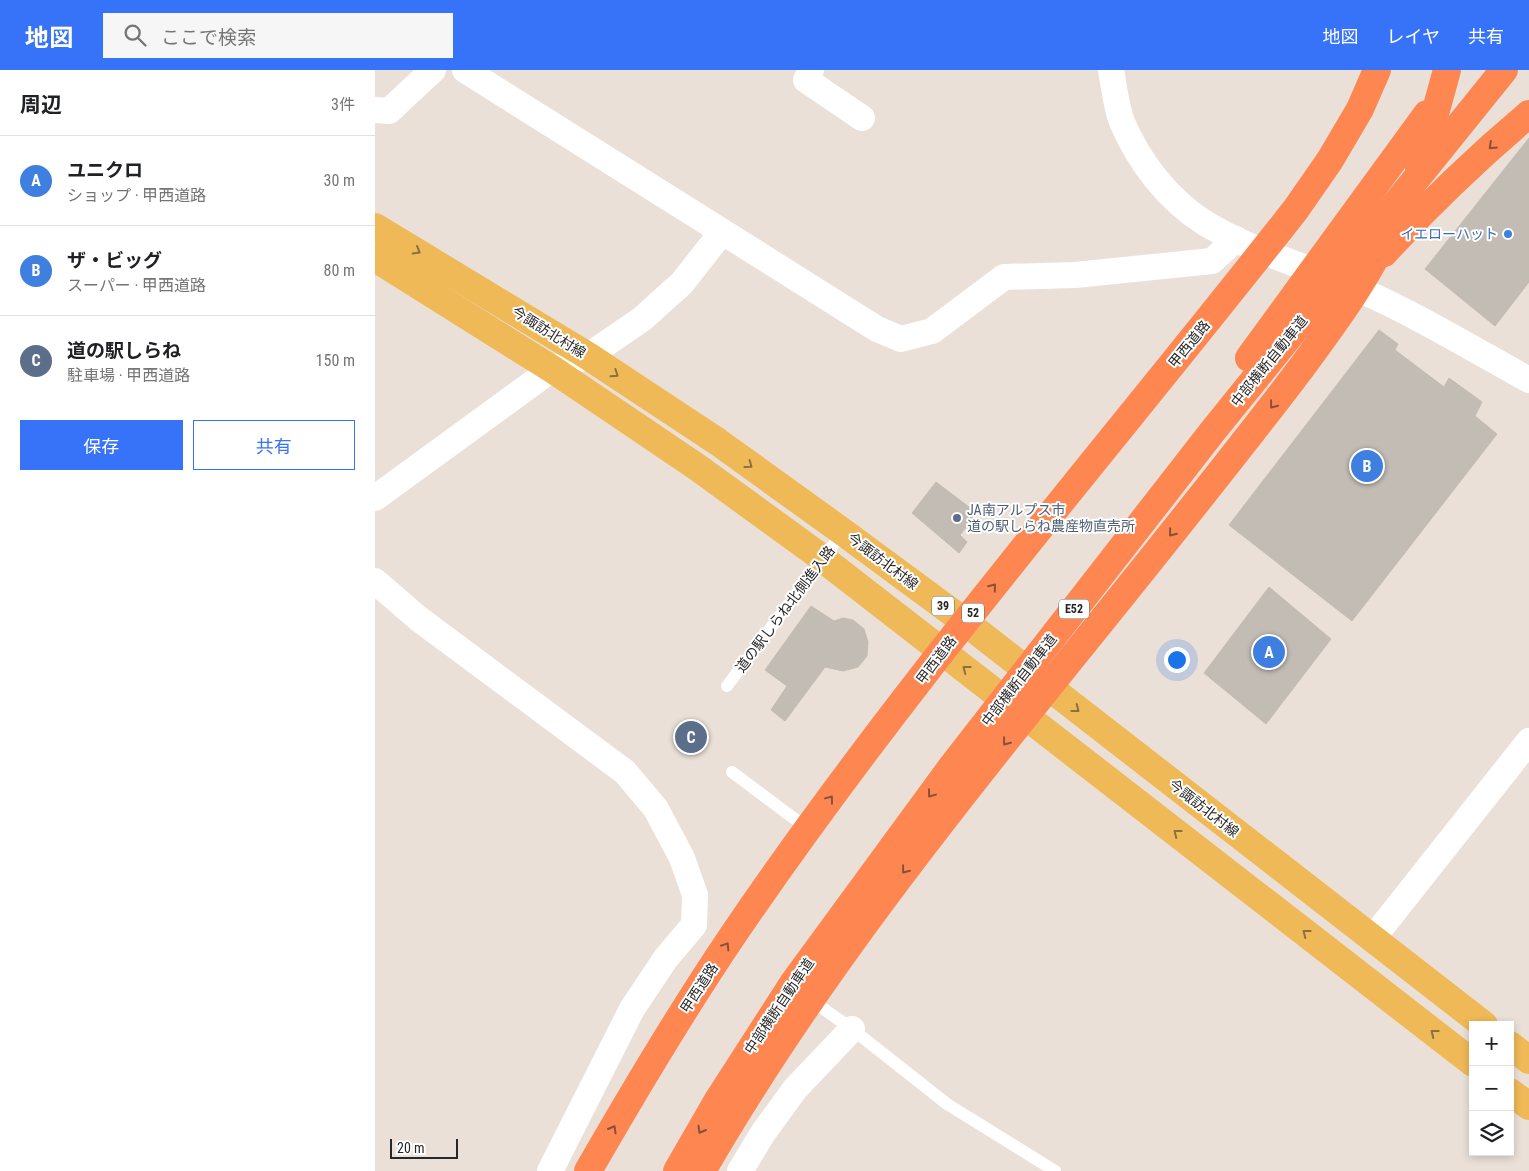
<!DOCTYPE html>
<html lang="ja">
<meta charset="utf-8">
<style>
:root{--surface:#fff;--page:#f6f6f6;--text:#202124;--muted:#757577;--line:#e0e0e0;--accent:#3773f8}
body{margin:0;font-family:"Roboto Condensed","Noto Sans JP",sans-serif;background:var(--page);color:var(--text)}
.controls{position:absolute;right:15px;bottom:15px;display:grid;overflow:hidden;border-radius:0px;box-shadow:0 2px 8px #0003}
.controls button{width:45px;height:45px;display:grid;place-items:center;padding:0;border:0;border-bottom:1px solid var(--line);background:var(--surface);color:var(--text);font:25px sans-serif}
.scale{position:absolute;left:15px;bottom:12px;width:68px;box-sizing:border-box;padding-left:5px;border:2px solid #272727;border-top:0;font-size:14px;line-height:18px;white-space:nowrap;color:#272727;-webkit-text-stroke:4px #fff;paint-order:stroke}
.you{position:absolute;left:801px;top:589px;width:18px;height:18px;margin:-12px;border:4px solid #fff;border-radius:50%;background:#1a73e8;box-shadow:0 0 0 8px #1a73e833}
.badge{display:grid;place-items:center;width:32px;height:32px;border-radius:50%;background:var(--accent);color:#fff;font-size:16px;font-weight:700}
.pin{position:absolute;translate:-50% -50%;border:2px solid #fff;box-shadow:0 1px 5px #0006}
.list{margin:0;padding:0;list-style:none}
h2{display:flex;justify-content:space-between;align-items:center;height:65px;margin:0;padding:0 20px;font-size:21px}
h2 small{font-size:16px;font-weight:400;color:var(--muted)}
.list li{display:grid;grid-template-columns:32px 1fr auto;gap:15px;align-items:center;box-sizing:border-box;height:90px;padding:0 20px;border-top:1px solid var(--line)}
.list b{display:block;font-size:19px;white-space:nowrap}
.list p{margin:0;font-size:16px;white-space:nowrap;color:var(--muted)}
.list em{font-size:16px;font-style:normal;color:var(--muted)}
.actions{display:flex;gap:10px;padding:15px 20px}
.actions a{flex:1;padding:11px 0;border:1px solid var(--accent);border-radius:0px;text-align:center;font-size:18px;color:var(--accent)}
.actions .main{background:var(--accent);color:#fff}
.icon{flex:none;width:28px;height:28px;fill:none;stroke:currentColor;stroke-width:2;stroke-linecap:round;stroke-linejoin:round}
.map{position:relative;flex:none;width:1154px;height:1101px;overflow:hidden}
header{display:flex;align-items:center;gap:30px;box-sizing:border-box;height:70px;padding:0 25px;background:var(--accent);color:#fff}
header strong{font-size:24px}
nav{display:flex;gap:28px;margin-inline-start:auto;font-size:18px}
.search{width:350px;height:45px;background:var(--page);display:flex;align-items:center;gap:12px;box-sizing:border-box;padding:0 18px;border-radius:0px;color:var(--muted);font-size:19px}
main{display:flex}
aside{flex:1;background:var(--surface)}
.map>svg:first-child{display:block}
.building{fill:#c2bcb4;stroke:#c5bcb2}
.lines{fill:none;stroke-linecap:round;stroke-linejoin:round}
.lane{stroke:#fff;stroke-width:12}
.street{stroke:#fff;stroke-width:26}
.primary{stroke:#efb958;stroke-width:28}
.highway{stroke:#fd8651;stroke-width:28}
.oneway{stroke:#87523a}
.oneway2{stroke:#8b7040}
.shop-dot{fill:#3f7fe0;stroke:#fff;stroke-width:2}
.service-dot{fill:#5c6f8a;stroke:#fff;stroke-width:2}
.labels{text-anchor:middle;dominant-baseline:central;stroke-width:4;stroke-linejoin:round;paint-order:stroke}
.shield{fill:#fff;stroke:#686868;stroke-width:1}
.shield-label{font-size:12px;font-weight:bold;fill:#272727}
.shop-label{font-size:14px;fill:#366cbe;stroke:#fff;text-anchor:end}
.street-label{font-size:14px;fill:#272727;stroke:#fff}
.service-label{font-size:14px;fill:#4e5e75;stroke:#fff;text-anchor:start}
</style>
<header>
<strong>地図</strong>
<div class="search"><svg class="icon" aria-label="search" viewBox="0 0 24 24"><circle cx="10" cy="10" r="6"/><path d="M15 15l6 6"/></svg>ここで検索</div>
<nav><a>地図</a><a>レイヤ</a><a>共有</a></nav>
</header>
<main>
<aside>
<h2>周辺<small>3件</small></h2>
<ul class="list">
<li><span class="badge" style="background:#3f7fe0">A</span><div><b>ユニクロ</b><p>ショップ · 甲西道路</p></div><em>30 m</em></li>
<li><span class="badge" style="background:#3f7fe0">B</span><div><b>ザ・ビッグ</b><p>スーパー · 甲西道路</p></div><em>80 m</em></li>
<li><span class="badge" style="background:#5c6f8a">C</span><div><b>道の駅しらね</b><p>駐車場 · 甲西道路</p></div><em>150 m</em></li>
</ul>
<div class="actions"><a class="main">保存</a><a>共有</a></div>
</aside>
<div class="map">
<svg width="1154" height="1101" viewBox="0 0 1154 1101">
<rect width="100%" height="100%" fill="#eae0d8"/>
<g class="building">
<polygon points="1154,68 1154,212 1120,256 1050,199"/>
<polygon points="1004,260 1023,274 1020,280 1069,317 1074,308 1107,332 1100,346 1122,364 977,551 854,455"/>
<polygon points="561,412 602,443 585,465 592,472 584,483 537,443"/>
<polygon points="894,517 956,569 891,654 829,603"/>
<polygon points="436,536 459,551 468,548 478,550 489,559 493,572 492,586 483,597 468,601 450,597 410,651 396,640 412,616 390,600"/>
</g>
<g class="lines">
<g class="lane">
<polyline points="352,616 468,462"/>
<polyline points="357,702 433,759"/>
<polyline points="436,930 477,959 572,1034 680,1101"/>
</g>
<g class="street">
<polyline points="90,0 502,259 526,269 557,261 629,207 700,205 837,191 861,169"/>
<polyline points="436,0 431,10 487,48"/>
<path d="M736,0C739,17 741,36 747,52C764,92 793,130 830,153C877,182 933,196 983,219C1042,245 1098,279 1154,310"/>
<polyline points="0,40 14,41 58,0"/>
<polyline points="0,428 177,299 213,286 267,249 307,213 347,162"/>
<polyline points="0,511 44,549 250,702 281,739 307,788 320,825 319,855 291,888 257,939 175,1101"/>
<polyline points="998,868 1154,671"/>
<polyline points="365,1101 388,1063 420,1019 477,959"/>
</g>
<g class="primary">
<polyline points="0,157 213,286 343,372 468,462 590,552 1109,955"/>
<polyline points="0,188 177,299 322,397 439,482 1098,993"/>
<polyline points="1135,975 1154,990"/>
<polyline points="1135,1022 1154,1036"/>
</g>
<g class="highway">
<polyline points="1043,94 1055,62 1072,0"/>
<path d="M1009,183C1054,134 1103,87 1154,44"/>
<polyline points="874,288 1052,44"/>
<path d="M213,1101C259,1021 306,942 358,865C530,612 732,380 921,139L955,90L985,39L1002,0"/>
<polyline points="302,1101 343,1030 419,912 578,695 837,362 1129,0"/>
<path d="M327,1101C456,877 625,679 786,477C833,418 881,358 927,297C960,252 992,209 1015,159"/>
</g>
</g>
<defs><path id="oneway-chevron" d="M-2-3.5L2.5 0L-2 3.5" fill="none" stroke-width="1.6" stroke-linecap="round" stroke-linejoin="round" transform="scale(1.25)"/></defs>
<g class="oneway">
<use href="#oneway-chevron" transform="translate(1117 76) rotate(137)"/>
<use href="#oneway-chevron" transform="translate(898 335) rotate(128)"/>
<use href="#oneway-chevron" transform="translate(797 463) rotate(129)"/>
<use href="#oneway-chevron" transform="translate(618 517) rotate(-51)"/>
<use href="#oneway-chevron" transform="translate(631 672) rotate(128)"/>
<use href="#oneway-chevron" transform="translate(556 724) rotate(127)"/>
<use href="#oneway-chevron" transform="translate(455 729) rotate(-53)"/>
<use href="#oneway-chevron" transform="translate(530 800) rotate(128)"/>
<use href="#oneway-chevron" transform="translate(351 876) rotate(-57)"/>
<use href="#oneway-chevron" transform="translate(238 1059) rotate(-60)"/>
<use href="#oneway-chevron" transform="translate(326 1060) rotate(120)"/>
</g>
<g class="oneway2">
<use href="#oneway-chevron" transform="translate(42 181) rotate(30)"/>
<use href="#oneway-chevron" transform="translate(240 304) rotate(34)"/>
<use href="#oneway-chevron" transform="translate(374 395) rotate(36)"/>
<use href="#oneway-chevron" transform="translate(591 599) rotate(-142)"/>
<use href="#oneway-chevron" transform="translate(701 639) rotate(38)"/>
<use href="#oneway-chevron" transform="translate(802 763) rotate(-142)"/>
<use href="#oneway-chevron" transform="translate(931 863) rotate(-142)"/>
<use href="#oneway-chevron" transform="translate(1059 963) rotate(-142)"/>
</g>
<circle class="shop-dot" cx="1133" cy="164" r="5"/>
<circle class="service-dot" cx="582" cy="448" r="5"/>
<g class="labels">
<g class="shield">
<rect x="557" y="526.5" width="22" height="19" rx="4"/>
<rect x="684" y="529.5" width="30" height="19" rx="4"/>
<rect x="587" y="533.5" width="22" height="19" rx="4"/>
</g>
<g class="shield-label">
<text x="568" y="536">39</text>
<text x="699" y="539">E52</text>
<text x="598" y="543">52</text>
</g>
<g class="shop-label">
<text x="1123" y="164">イエローハット</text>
</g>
<g class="street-label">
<text transform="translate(174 262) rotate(32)">今諏訪北村線</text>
<text transform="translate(814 274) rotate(-51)">甲西道路</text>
<text transform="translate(894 291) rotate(-51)">中部横断自動車道</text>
<text transform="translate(508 491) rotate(37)">今諏訪北村線</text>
<text transform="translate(410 539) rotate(-53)">道の駅しらね北側進入路</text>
<text transform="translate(561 590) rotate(-53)">甲西道路</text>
<text transform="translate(644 610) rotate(-52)">中部横断自動車道</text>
<text transform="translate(829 738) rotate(38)">今諏訪北村線</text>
<text transform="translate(324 918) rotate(-57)">甲西道路</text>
<text transform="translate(404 936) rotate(-56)">中部横断自動車道</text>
</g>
<g class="service-label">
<text x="592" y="440">JA南アルプス市<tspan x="592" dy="16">道の駅しらね農産物直売所</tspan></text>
</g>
</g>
</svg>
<div class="controls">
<button>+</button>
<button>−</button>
<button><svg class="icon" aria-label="layers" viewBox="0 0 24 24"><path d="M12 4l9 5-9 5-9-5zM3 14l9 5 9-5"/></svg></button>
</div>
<div class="scale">20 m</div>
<div class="you"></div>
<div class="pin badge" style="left:894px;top:582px;background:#3f7fe0">A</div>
<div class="pin badge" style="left:992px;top:396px;background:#3f7fe0">B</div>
<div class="pin badge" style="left:316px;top:667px;background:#5c6f8a">C</div>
</div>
</main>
